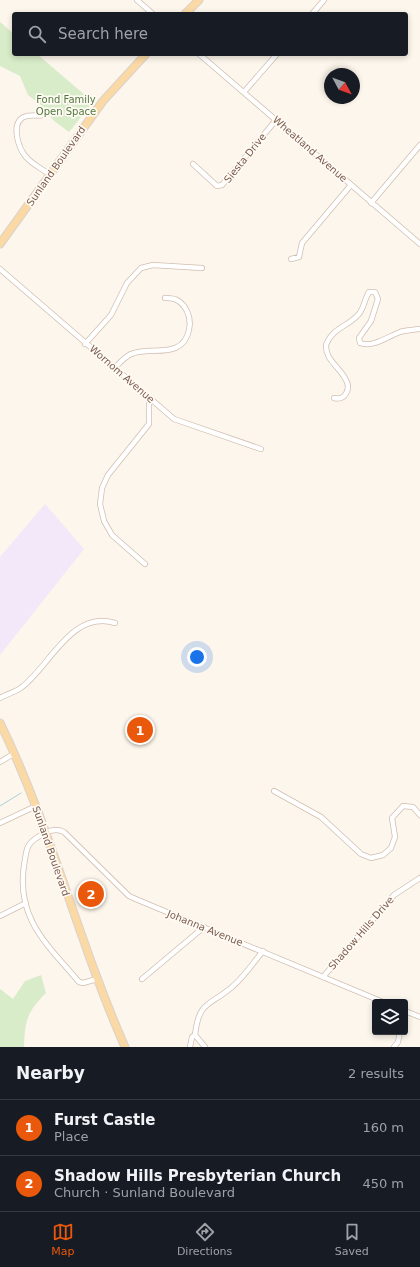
<!DOCTYPE html>
<meta charset="utf-8">
<style>
:root{--surface:#171b24;--page:#242831;--text:#f1f3f6;--muted:#9ea1a6;--line:#363941;--accent:#ea580c}
body{margin:0;font-family:"DejaVu Sans",sans-serif;background:var(--page);color:var(--text)}
.controls{position:absolute;right:12px;bottom:12px;display:grid;overflow:hidden;border-radius:4px;box-shadow:0 2px 6px #0003}
.controls button{width:36px;height:36px;display:grid;place-items:center;padding:0;border:0;border-bottom:1px solid var(--line);background:var(--surface);color:var(--text);font:20px sans-serif}
.compass{position:absolute;left:324px;top:68px;width:36px;height:36px;border-radius:50%;background:var(--surface);box-shadow:0 2px 6px #0003;rotate:131deg}
.you{position:absolute;left:197px;top:657px;width:14px;height:14px;margin:-10px;border:3px solid #fff;border-radius:50%;background:#1a73e8;box-shadow:0 0 0 6px #1a73e833}
.badge{display:grid;place-items:center;width:26px;height:26px;border-radius:50%;background:var(--accent);color:#fff;font-size:13px;font-weight:700}
.pin{position:absolute;translate:-50% -50%;border:2px solid #fff;box-shadow:0 1px 4px #0006}
.list{margin:0;padding:0;list-style:none}
h2{display:flex;justify-content:space-between;align-items:center;height:52px;margin:0;padding:0 16px;font-size:17px}
h2 small{font-size:13px;font-weight:400;color:var(--muted)}
.list li{display:grid;grid-template-columns:26px 1fr auto;gap:12px;align-items:center;box-sizing:border-box;height:56px;padding:0 16px;border-top:1px solid var(--line)}
.list b{display:block;font-size:15px;white-space:nowrap}
.list p{margin:0;font-size:13px;white-space:nowrap;color:var(--muted)}
.list em{font-size:13px;font-style:normal;color:var(--muted)}
.icon{flex:none;width:22px;height:22px;fill:none;stroke:currentColor;stroke-width:2;stroke-linecap:round;stroke-linejoin:round}
.map{position:relative;flex:none;width:420px;height:1047px;overflow:hidden}
.search{position:absolute;background:var(--surface);box-shadow:0 2px 6px #0003;left:12px;right:12px;top:12px;height:44px;display:flex;align-items:center;gap:10px;box-sizing:border-box;padding:0 14px;border-radius:4px;color:var(--muted);font-size:15px}
.sheet{height:164px;background:var(--surface)}
nav{display:flex;justify-content:space-around;align-items:center;box-sizing:border-box;height:56px;border-top:1px solid var(--line);background:var(--surface);font-size:11px;color:var(--muted)}
nav a{display:grid;justify-items:center;gap:2px}
nav .on{color:var(--accent)}
.map>svg:first-child{display:block}
.education{fill:#f3e8fa}
.green{fill:#d8ecc9}
.lines{fill:none;stroke-linecap:round;stroke-linejoin:round}
.stream{stroke:#a5d3da;stroke-width:1}
.minor-casing{stroke:#d1beb0;stroke-width:6}
.primary-casing{stroke:#dad1cd;stroke-width:9}
.minor{stroke:#fff;stroke-width:4.5}
.primary{stroke:#fbd9a5;stroke-width:7}
.labels{text-anchor:middle;dominant-baseline:central;stroke-width:3.5;stroke-linejoin:round;paint-order:stroke}
.park-label{font-size:10px;fill:#537a41;stroke:#fffaf3}
.street-label{font-size:10px;fill:#7a5c4d;stroke:#fffaf3}
</style>
<div class="map">
<svg width="420" height="1047" viewBox="0 0 420 1047">
<rect width="100%" height="100%" fill="#fdf6ec"/>
<polygon class="education" points="45,504 84,549 0,655 0,557"/>
<g class="green">
<polygon points="0,22 14,34 14,54 37,54 93,102 69,132 53,120 45,108 28,95 20,76 0,66"/>
<path d="M41,975L46,993C27,1012 25,1020 24,1047H0V989L13,999L25,981Z"/>
</g>
<g class="lines">
<polyline class="stream" points="0,806 21,793"/>
<g class="minor-casing">
<g id="minor">
<polyline points="137,0 153,14"/>
<polyline points="312,14 324,0"/>
<polyline points="199,54 420,244"/>
<polyline points="244,92 277,54"/>
<path d="M43,115C36,117 29,113 22,118C11,126 19,149 26,157C32,164 42,169 49,174"/>
<polyline points="193,164 217,186 222,185 276,120"/>
<polyline points="371,203 420,145"/>
<polyline points="291,259 299,257 302,243 351,185"/>
<polyline points="0,269 174,419 261,449"/>
<polyline points="85,344 111,315 127,283 141,268 153,265 202,268"/>
<path d="M115,368C120,362 126,355 134,353C153,347 183,359 189,330C191,321 189,313 184,306C178,299 174,298 165,298"/>
<path d="M334,398C345,401 351,389 346,380C340,367 325,360 326,345C332,328 347,327 358,315C364,309 364,300 369,292H375L378,299L371,321L359,338L360,343C373,348 389,336 400,332C407,330 414,330 420,329"/>
<polyline points="145,564 112,535 104,521 100,504 102,488 108,475 149,424 149,399"/>
<path d="M0,698C7,694 16,692 22,687C50,666 71,610 115,623"/>
<polyline points="0,762 15,753"/>
<polyline points="274,791 321,817 361,854 371,858 383,855 391,848 395,837 392,818 403,806 413,807 420,815"/>
<polyline points="0,823 36,806"/>
<polyline points="0,916 26,903"/>
<polyline points="323,977 394,895 420,878"/>
<path d="M97,979L83,983L79,982C47,944 16,919 24,865C27,850 25,845 38,837C46,832 55,827 64,832L129,896L138,900L383,1002"/>
<polyline points="142,979 204,927"/>
<polyline points="405,1011 420,1017"/>
<polyline points="190,1047 192,1037 195,1035"/>
<path d="M205,1047L195,1035C199,1000 210,1006 232,987C244,977 253,963 263,951"/>
<polyline points="394,1047 398,1042 400,1032"/>
</g>
</g>
<g class="primary-casing">
<g id="primary">
<polyline points="185,14 199,0"/>
<polyline points="0,244 103,101 146,54"/>
<path d="M0,723C51,827 78,941 125,1047"/>
</g>
</g>
<use href="#minor" class="minor"/>
<use href="#primary" class="primary"/>
</g>
<g class="labels">
<g class="park-label">
<text x="66" y="99">Fond Family<tspan x="66" dy="12">Open Space</tspan></text>
</g>
<g class="street-label">
<text transform="translate(310 149) rotate(41)">Wheatland Avenue</text>
<text transform="translate(245 158) rotate(-51)">Siesta Drive</text>
<text transform="translate(56 166) rotate(-55)">Sunland Boulevard</text>
<text transform="translate(122 374) rotate(41)">Wornom Avenue</text>
<text transform="translate(51 851) rotate(71)">Sunland Boulevard</text>
<text transform="translate(205 928) rotate(22)">Johanna Avenue</text>
<text transform="translate(361 933) rotate(-49)">Shadow Hills Drive</text>
</g>
</g>
</svg>
<div class="controls">
<button><svg class="icon" aria-label="layers" viewBox="0 0 24 24"><path d="M12 4l9 5-9 5-9-5zM3 14l9 5 9-5"/></svg></button>
</div>
<svg class="compass" viewBox="-18 -18 36 36"><path d="M0-13l5 13h-10z" fill="#e53935"/><path d="M0 13l5-13h-10z" fill="#9ea1a6"/></svg>
<div class="you"></div>
<div class="pin badge" style="left:140px;top:730px">1</div>
<div class="pin badge" style="left:91px;top:894px">2</div>
<div class="search"><svg class="icon" aria-label="search" viewBox="0 0 24 24"><circle cx="10" cy="10" r="6"/><path d="M15 15l6 6"/></svg>Search here</div>
</div>
<section class="sheet">
<h2>Nearby<small>2 results</small></h2>
<ul class="list">
<li><span class="badge">1</span><div><b>Furst Castle</b><p>Place</p></div><em>160 m</em></li>
<li><span class="badge">2</span><div><b>Shadow Hills Presbyterian Church</b><p>Church · Sunland Boulevard</p></div><em>450 m</em></li>
</ul>
</section>
<nav>
<a class="on"><svg class="icon" aria-label="map" viewBox="0 0 24 24"><path d="M3 6l6-2 6 2 6-2v14l-6 2-6-2-6 2zM9 4v14M15 6v14"/></svg>Map</a>
<a><svg class="icon" aria-label="directions" viewBox="0 0 24 24"><path d="M12 3l9 9-9 9-9-9zM9 14v-3h6M13 9l2 2-2 2"/></svg>Directions</a>
<a><svg class="icon" aria-label="saved" viewBox="0 0 24 24"><path d="M7 4h10v16l-5-4-5 4z"/></svg>Saved</a>
</nav>
